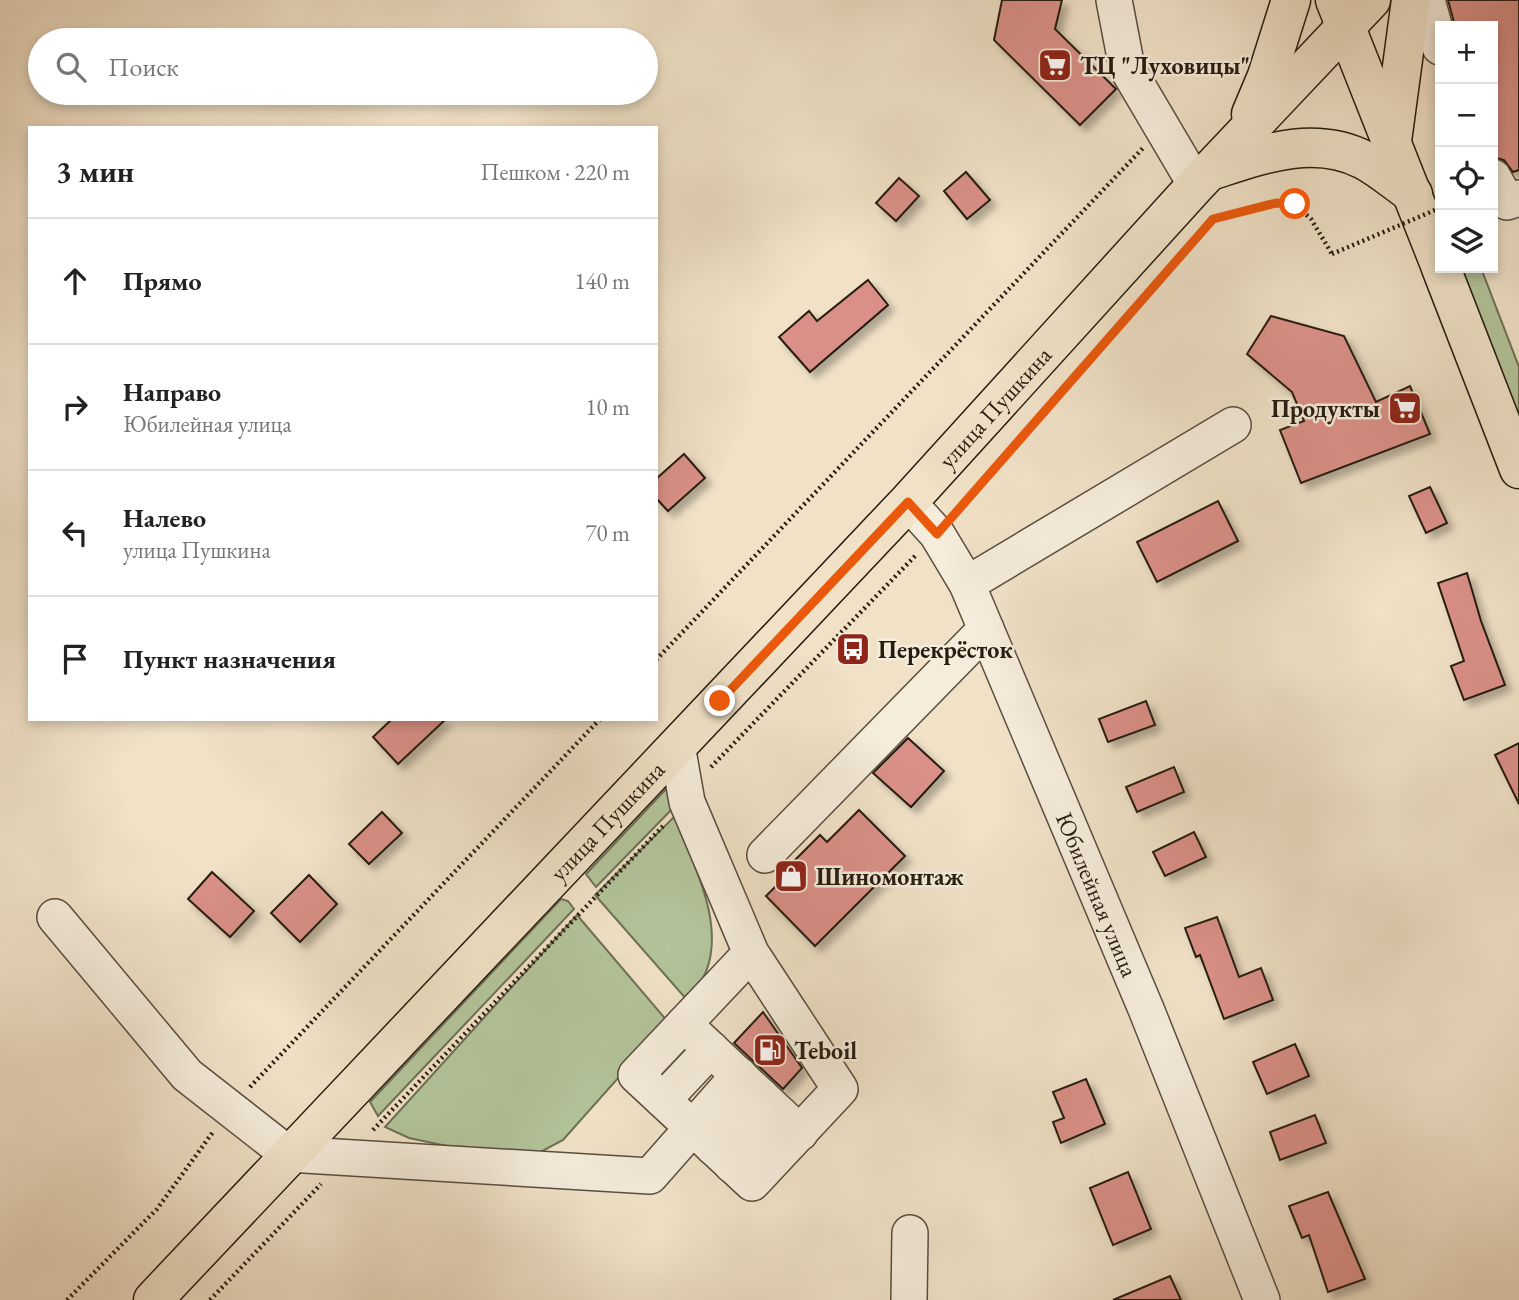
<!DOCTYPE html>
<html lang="ru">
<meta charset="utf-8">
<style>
:root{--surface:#fff;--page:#f2f2f2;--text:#222;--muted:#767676;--line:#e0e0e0}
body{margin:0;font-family:"EB Garamond",serif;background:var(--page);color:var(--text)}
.controls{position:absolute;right:21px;top:21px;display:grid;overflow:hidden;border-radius:0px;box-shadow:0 4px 10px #0003}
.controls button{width:63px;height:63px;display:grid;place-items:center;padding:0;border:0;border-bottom:2px solid var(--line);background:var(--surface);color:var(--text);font:35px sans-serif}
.stop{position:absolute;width:21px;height:21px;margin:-16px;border:5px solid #ea580c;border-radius:50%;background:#fff}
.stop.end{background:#ea580c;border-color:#fff;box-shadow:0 2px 7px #0008}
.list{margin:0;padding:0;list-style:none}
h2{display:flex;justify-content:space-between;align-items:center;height:91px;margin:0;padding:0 28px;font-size:30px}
h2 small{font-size:23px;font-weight:400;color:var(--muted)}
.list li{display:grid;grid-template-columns:46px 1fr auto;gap:21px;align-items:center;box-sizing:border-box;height:126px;padding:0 28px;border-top:2px solid var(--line)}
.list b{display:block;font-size:26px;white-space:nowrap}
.list p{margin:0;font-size:23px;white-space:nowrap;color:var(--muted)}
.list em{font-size:23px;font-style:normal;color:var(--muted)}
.icon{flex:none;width:38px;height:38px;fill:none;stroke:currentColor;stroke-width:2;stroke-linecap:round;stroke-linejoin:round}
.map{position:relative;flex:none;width:1519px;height:1300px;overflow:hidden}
.search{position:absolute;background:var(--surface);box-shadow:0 4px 10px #0003;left:28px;top:28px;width:630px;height:77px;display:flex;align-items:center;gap:18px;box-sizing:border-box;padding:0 24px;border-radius:38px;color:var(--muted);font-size:26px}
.panel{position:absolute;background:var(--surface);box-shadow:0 4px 10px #0003;left:28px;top:126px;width:630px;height:595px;border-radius:0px}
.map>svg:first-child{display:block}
.green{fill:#b3c49a;stroke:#6d7056;stroke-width:2}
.building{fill:#da9088;stroke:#271c11;stroke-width:2;filter:url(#shadow)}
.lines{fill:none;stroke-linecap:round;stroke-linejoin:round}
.minor-casing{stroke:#594d3e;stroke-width:38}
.major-casing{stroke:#271c11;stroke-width:41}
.highway-casing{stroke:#271c11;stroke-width:41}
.path{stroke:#271c11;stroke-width:4.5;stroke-dasharray:2 3.5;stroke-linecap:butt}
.minor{stroke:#f5ecdb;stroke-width:35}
.major{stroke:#f0e1c7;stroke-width:38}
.highway{stroke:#f0e1c7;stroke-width:38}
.path-bridge{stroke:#271c11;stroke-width:4.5;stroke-dasharray:2 3.5;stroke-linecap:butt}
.route{stroke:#ea580c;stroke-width:9}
.labels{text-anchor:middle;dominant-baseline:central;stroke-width:5;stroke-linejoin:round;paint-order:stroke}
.poi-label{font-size:24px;font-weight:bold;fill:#271c11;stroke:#f5ecdb;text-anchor:start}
.street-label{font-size:24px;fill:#271c11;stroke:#f5ecdb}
</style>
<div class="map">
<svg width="1519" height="1300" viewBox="0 0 1519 1300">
<defs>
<filter id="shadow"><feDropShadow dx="6" dy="6" stdDeviation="3.5" flood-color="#0004"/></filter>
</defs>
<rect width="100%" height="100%" fill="#f0e1c7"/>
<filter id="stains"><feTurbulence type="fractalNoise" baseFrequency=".00286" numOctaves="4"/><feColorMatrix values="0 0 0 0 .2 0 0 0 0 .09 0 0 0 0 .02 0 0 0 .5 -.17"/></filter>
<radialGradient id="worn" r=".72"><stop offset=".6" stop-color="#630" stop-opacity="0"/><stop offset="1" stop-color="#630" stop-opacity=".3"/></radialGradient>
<g class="green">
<polygon points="1460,268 1481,268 1519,367 1519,421"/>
<polygon points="667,788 676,805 596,887 586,874"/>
<path d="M675,816C692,861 729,929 703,978C699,986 692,993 687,1000L595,895Z"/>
<polygon points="561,899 568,901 574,909 378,1116 370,1102"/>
<polygon points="577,915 668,1022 563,1140 535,1155 466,1150 409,1138 385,1127"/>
</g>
<g class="building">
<polygon points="1002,0 1062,0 1055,29 1116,89 1080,125 994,40"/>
<polygon points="1448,0 1519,0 1519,170 1513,172 1504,160 1493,157 1493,26 1455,26"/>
<polygon points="966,172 990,200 967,219 944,191"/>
<polygon points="899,178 919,196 896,221 876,203"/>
<polygon points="868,280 888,305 810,372 779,337 809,311 817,321"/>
<polygon points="1271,316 1344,336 1376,402 1410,386 1430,434 1301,483 1280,430 1304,421 1292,392 1247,354"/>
<polygon points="684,454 705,478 668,511 656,498 656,479"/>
<polygon points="1430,487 1447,523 1426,533 1409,496"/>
<polygon points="1218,501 1238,541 1157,582 1137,542"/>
<polygon points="1467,573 1481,621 1505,685 1464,700 1451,666 1464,661 1438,583"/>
<polygon points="1146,701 1155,725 1108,742 1099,719"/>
<polygon points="392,719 446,719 398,764 373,737"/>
<polygon points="908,738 944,771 911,807 873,773"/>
<polygon points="1519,743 1519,804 1495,755"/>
<polygon points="1174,767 1184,792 1137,812 1126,787"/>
<polygon points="859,810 905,856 815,946 766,896 785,877 783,872 820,835 827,842"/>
<polygon points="382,812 402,833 369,864 349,844"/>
<polygon points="1194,832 1206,857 1165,876 1153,852"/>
<polygon points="212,872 254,911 230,937 188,899"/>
<polygon points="309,875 337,904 300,942 271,913"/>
<polygon points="1217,917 1239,977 1261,968 1273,1000 1224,1019 1200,955 1196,957 1185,928"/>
<polygon points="763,1012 802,1068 783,1089 734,1043"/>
<polygon points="1295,1044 1309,1076 1267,1094 1253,1062"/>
<polygon points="1086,1079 1105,1124 1061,1143 1053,1122 1064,1118 1053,1092"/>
<polygon points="1315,1115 1326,1143 1280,1160 1270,1132"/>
<polygon points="1128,1172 1151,1229 1113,1245 1090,1188"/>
<polygon points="1328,1192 1365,1279 1328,1292 1309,1235 1302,1238 1289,1206"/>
<polygon points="1170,1276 1181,1300 1113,1300"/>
</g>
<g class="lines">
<g class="minor-casing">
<g id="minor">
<polyline points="1114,0 1127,68 1196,185"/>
<polyline points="1427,0 1440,47"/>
<polyline points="1493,177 1507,202 1519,198"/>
<path id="s1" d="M908,502L937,534L967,584L1146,1009L1262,1300"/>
<polyline points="967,584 1233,425"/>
<polyline points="677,745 687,802 751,953 840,1089 752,1183 636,1075 751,953"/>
<polyline points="765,855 986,629"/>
<polyline points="55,917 187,1075 288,1154 650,1176 739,1075"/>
<polyline points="684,1024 800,1133"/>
<polyline points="663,1100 711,1049"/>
<polyline points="713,1147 761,1096"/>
<polyline points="732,1165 780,1114"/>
<polyline points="909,1300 910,1233"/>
</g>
</g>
<g class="major-casing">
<g id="major">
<polyline points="1251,114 1267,76 1291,0"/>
<polyline points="1392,141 1411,0"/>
<path d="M1210,171C1260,155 1313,134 1364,160C1381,169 1397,183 1413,194"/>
<path id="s2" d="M153,1300L908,502L1196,185L1371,0"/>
</g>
</g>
<g class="highway-casing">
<g id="highway">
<polyline points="1335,0 1440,265"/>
<polyline points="1441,268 1519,469"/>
</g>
</g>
<g class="path">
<polyline points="956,512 1213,219 1276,203 1295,204 1311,219 1332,254"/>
<polyline points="656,660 1143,148"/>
<polyline points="711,767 917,554"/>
<polyline points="250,1087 600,719"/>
<polyline points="373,1130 664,825"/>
<polyline points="67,1300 157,1209 213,1132"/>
<polyline points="210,1300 321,1184"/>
</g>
<use href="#minor" class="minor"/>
<use href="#major" class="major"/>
<use href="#highway" class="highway"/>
<polyline class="path-bridge" points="1332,254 1440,208"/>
</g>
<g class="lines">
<polyline class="route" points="720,701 908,502 937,534 1213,219 1276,203 1295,204"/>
</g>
<defs>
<g id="supermarket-square" transform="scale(1.75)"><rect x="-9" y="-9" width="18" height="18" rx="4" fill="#8f2418" stroke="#f5ecdb"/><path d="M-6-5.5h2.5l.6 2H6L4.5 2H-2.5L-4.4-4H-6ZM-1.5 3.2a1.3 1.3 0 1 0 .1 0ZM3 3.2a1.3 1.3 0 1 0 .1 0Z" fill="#fff"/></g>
<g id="bus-square" transform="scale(1.75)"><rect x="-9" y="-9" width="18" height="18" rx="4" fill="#8f2418" stroke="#f5ecdb"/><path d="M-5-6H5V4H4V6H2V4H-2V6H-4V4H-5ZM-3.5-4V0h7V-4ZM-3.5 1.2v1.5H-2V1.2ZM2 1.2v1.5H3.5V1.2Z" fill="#fff"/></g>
<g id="shop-square" transform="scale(1.75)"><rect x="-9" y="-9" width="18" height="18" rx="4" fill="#8f2418" stroke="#f5ecdb"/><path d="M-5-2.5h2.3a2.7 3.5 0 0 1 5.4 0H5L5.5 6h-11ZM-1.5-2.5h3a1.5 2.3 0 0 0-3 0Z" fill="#fff"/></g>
<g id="fuel-square" transform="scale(1.75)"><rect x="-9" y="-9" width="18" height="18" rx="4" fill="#8f2418" stroke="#f5ecdb"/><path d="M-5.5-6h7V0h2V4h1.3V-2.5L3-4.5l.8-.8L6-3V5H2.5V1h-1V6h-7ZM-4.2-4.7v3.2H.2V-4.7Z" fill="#fff"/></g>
</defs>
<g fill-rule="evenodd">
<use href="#supermarket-square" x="1055" y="65"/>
<use href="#supermarket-square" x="1405" y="408"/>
<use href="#bus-square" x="853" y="649"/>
<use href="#shop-square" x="791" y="876"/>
<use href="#fuel-square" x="770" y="1050"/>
</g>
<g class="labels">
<g class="poi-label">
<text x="1080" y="65">ТЦ "Луховицы"</text>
<text x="1380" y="408" text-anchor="end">Продукты</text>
<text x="878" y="649">Перекрёсток</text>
<text x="816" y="876">Шиномонтаж</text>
<text x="794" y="1050">Teboil</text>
</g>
<g class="street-label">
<text stroke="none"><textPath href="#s2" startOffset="1227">улица Пушкина</textPath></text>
<text stroke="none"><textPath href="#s2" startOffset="660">улица Пушкина</textPath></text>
<text stroke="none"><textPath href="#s1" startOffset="438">Юбилейная улица</textPath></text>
</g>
</g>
<rect width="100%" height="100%" filter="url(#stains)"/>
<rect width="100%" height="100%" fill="url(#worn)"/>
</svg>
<div class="controls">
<button>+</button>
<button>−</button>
<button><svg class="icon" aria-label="locate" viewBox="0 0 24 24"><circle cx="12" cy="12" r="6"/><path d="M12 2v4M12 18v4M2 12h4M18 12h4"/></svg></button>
<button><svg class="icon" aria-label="layers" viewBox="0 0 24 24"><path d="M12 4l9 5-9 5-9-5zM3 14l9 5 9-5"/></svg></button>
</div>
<div class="stop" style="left:1295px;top:204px"></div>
<div class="stop end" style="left:720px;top:701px"></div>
<div class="search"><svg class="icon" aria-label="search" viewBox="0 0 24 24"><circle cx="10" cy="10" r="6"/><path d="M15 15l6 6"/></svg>Поиск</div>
<section class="panel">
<h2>3 мин<small>Пешком · 220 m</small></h2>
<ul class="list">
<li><svg class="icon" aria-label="ahead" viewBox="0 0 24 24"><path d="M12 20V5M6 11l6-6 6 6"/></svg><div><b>Прямо</b></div><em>140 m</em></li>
<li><svg class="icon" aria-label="right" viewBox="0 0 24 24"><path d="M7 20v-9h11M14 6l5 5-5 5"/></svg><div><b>Направо</b><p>Юбилейная улица</p></div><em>10 m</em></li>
<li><svg class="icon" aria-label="left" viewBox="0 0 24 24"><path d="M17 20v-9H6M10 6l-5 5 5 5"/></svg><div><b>Налево</b><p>улица Пушкина</p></div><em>70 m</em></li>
<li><svg class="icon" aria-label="arrive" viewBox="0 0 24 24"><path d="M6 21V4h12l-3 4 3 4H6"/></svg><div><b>Пункт назначения</b></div></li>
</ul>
</section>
</div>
